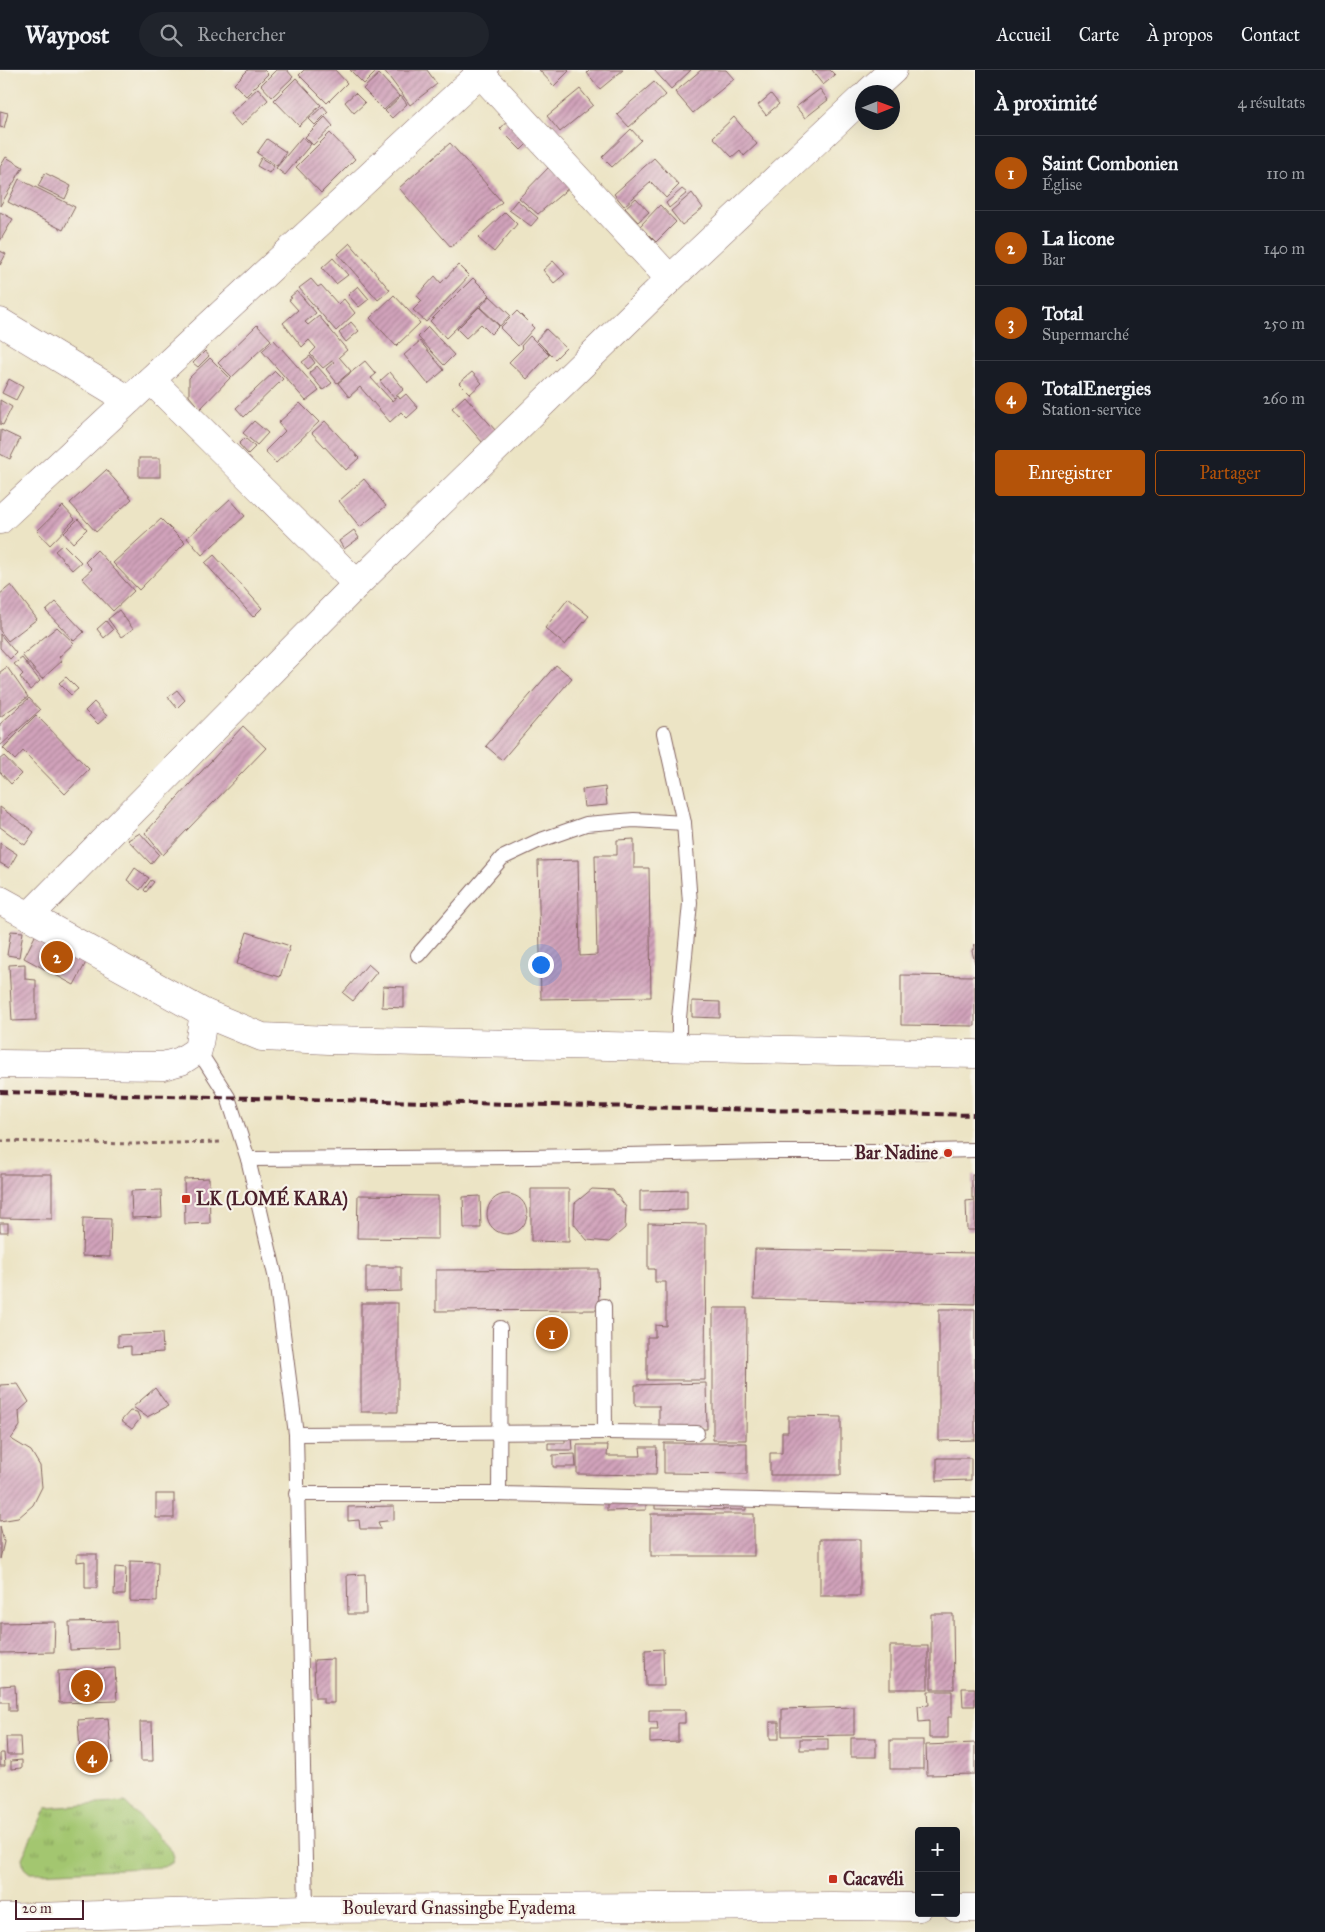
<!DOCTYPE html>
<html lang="fr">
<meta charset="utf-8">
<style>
:root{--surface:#171b24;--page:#20242c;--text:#f1f3f6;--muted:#9ea1a6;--line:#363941;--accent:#b45309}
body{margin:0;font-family:"IM FELL Great Primer",serif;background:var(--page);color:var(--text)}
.controls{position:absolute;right:15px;bottom:15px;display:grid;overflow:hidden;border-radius:5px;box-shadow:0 5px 20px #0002}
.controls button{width:45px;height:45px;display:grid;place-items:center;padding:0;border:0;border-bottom:1px solid var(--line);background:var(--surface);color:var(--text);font:25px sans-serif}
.compass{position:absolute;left:855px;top:15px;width:45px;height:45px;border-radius:50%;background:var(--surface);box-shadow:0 5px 20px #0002;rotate:89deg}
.scale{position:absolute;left:15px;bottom:12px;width:69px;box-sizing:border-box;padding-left:5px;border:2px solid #4a1f2b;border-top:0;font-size:14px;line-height:18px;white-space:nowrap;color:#4a1f2b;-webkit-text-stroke:4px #f7f3e8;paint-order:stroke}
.you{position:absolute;left:540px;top:894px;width:18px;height:18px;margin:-12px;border:4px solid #fff;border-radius:50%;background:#1a73e8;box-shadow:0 0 0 8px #1a73e833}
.badge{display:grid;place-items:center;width:32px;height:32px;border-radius:50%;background:var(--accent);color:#fff;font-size:16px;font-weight:700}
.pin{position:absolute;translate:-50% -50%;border:2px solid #fff;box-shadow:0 1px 5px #0006}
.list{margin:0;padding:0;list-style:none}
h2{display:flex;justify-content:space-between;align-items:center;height:65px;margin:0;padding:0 20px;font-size:21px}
h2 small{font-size:16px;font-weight:400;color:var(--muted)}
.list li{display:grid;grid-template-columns:32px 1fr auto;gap:15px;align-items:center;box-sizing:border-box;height:75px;padding:0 20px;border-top:1px solid var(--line)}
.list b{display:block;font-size:19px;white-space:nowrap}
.list p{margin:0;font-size:16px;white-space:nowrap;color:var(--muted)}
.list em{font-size:16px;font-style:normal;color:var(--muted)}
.actions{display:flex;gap:10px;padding:15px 20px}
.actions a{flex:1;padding:11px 0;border:1px solid var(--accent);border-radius:5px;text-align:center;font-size:18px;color:var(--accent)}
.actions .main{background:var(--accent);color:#fff}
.icon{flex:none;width:28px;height:28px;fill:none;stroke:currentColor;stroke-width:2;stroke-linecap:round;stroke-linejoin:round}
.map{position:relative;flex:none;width:975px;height:1862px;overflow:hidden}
header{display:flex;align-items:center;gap:30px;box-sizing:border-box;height:70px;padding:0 25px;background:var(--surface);border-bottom:1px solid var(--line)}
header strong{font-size:24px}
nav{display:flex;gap:28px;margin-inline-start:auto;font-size:18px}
.search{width:350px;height:45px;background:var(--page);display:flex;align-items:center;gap:12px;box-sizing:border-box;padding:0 18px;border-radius:28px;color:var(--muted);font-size:19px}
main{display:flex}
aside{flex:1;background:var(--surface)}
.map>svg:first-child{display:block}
.grass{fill:url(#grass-tufts);stroke:#76724e}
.building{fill:url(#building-hatch)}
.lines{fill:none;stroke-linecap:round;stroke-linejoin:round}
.lane-casing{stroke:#836461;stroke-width:16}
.street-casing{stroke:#836461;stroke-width:29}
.highway-casing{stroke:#836461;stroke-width:29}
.path{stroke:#836461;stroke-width:3;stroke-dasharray:4 4;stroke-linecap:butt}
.lane{stroke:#fff;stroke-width:14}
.street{stroke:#fff;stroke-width:28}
.highway{stroke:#fff;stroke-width:28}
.rail{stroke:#4a1f2b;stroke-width:4;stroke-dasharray:8 4;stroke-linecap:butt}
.poi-dot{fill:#c8321e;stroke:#f7f3e8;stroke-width:2}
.labels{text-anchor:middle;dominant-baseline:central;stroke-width:4.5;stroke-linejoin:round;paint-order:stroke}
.poi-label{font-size:18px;font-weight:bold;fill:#4a1f2b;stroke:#f7f3e8;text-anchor:start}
.street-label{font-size:18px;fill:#4a1f2b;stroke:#f7f3e8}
</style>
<header>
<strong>Waypost</strong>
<div class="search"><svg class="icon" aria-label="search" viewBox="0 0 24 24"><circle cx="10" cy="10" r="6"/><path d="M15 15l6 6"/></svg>Rechercher</div>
<nav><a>Accueil</a><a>Carte</a><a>À propos</a><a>Contact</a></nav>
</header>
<main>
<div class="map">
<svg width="975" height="1862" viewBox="0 0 975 1862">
<defs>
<pattern id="grass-tufts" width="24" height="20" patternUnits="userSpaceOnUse" patternTransform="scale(1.25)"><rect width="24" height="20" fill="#a3c670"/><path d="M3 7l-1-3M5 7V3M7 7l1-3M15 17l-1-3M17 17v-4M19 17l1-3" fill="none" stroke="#87a05c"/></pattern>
<pattern id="building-hatch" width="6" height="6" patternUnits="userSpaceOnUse" patternTransform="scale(1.25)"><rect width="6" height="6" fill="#d1a3bb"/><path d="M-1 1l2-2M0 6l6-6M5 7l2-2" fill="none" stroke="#ac8498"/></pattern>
</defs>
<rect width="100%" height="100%" fill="#f7f3e8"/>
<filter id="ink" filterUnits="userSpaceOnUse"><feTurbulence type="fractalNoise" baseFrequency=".02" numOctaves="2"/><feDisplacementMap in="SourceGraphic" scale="10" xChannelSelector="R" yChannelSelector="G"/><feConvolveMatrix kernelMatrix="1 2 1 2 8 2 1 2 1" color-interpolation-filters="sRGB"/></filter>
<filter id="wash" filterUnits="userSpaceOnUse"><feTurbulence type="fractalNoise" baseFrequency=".0096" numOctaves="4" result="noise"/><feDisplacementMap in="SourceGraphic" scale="20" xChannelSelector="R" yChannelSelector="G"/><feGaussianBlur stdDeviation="1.12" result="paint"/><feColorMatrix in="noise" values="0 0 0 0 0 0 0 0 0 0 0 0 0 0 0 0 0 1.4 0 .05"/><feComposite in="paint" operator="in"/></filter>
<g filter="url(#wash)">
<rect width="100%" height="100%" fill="#ece4c5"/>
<polygon class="grass" points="125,1732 172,1781 174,1787 172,1793 163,1797 37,1803 30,1803 24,1798 22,1788 46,1738"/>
<g id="blocks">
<g class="building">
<polygon points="248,0 264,0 268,4 246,26 234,14"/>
<polygon points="276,0 287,0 293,7 272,27 261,15"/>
<polygon points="304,0 335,0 347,13 327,33 299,5"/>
<polygon points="350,0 378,0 364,14"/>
<polygon points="384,0 427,0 437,14 410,35"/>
<polygon points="539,0 568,0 569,1 554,16"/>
<polygon points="590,0 623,0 600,19 587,3"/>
<polygon points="654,0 691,0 671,19"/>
<polygon points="701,0 726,0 734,9 693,43 675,22"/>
<polygon points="813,0 830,0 835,5 823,15 812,1"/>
<polygon points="379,4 399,26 384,40 363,19"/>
<polygon points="296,8 321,35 299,56 274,30"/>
<polygon points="654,12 666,25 629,57 617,44"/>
<polygon points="258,18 268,30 241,56 230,44"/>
<polygon points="580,19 593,35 560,62 547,46"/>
<polygon points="820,19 828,30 805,48 796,37"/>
<polygon points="355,23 365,33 354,43 345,32"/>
<polygon points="771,24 779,34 766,45 758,35"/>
<polygon points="401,26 407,34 392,48 385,41"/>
<polygon points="323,36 328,42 315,55 309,49"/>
<polygon points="0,41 8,43 4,58 0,57"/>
<polygon points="325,47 333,56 313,75 305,67"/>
<polygon points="511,47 532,69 521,80 500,59"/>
<polygon points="734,47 757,74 744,86 740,80 732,87 713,67"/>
<polygon points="631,59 641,70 612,97 602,87"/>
<polygon points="330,63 355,89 321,123 296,97"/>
<polygon points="302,67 311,74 285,105 276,98"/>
<polygon points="267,69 286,82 277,96 257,83"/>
<polygon points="450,73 502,132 451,177 399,118"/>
<polygon points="6,87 23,97 0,136 0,97"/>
<polygon points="261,88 274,96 269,103 257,96"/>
<polygon points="654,88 679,115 666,128 651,112 624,136 614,124"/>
<polygon points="550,96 571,116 538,144 519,128"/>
<polygon points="45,103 71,116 65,129 38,116"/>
<polygon points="19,109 75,137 63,160 8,132"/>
<polygon points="682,119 687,123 669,138 666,133"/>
<polygon points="692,123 703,138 682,155 671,141"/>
<polygon points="636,128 649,142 638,152 625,138"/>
<polygon points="517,130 538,148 531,156 509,140"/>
<polygon points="660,135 676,152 656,172 640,156"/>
<polygon points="0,142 13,149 0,171"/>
<polygon points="505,142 517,154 494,182 478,168"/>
<polygon points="350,173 390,220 378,230 338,184"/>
<polygon points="0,181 6,184 0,195"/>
<polygon points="333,188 348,205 336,214 322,198"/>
<polygon points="553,191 565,204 554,213 543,200"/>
<polygon points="458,195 469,206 426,252 413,240 422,231 417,226 435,206 441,213"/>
<polygon points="473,208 490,225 446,268 430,251"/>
<polygon points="311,209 318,217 321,215 338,234 344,229 355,243 336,261 299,218"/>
<polygon points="358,216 369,229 359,237 348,225"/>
<polygon points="297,221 316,243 305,252 308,255 319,246 347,280 339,287 351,301 337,313 326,299 334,292 332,291 323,298 310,284 316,278 309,270 302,277 283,253 298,240 289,230 292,228 290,227"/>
<polygon points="394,225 420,253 396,276 370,248"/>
<polygon points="490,226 510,245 500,256 480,237"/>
<polygon points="479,237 499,256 491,264 481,254 466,268 457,259"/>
<polygon points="517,241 534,258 518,276 500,258"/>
<polygon points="351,252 359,261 346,272 339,263"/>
<polygon points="257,255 271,270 232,307 218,293"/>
<polygon points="428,257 454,285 444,295 418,267"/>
<polygon points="546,259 566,278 555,289 536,270"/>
<polygon points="530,266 549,285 527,309 509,292 523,278 521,276"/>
<polygon points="274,270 319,321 306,331 262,281"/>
<polygon points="420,271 444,300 428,314 404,285"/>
<polygon points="205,281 209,286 198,297 193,293"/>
<polygon points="310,286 315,293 308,299 302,292"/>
<polygon points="210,288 230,308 200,339 189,326 189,308"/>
<polygon points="365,291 376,304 371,308 392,331 398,326 400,329 406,324 418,338 407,348 401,342 390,352 360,317 349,327 338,313"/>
<polygon points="317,296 332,313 323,320 309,303"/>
<polygon points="275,301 283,309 244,347 236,338"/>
<polygon points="390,302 404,319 394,328 380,311"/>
<polygon points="472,302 482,313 470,324 459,313"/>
<polygon points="9,309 23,317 16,330 2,323"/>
<polygon points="465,326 496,361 483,373 452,338"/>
<polygon points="0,330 12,337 3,355 0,354"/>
<polygon points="300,333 319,352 276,393 265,381 285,361 278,353"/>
<polygon points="254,351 268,363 257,375 243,363"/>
<polygon points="325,351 359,388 346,400 312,363"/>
<polygon points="1,360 20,369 10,389 0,384"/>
<polygon points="245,368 255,377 248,384 239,374"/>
<rect x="139" y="388" width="21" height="19"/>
<polygon points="106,400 132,429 96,462 70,433"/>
<polygon points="364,409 386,436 360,457 339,431"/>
<polygon points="230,429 245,446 202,485 187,468"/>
<polygon points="63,436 75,449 50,475 37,461"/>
<polygon points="78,449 87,459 73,473 64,463"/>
<polygon points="161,449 185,473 139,520 113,493"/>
<polygon points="354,460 359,468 344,479 339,471"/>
<polygon points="63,474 81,492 72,500 55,481"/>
<polygon points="97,480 134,521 113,541 82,508 92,499 85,492"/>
<polygon points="214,485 262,538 253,547 205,493"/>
<polygon points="11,515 37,549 8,571 0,561 0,524"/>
<polygon points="568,529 589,546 565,575 545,558"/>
<polygon points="56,532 84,562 74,571 46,541"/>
<polygon points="119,540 133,559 121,567 108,549"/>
<polygon points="106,551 113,560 104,568 97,559"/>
<polygon points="57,557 74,573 59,587 62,591 42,609 22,585"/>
<polygon points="0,564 16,583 10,589 0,578"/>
<polygon points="22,588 40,611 30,620 20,607 23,604 14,594"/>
<polygon points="556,595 572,608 502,690 486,676"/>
<polygon points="7,597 28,627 0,647 0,602"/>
<polygon points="66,607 78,619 71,625 59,613"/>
<polygon points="177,620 185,630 177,638 168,627"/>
<polygon points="29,628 40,640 0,676 0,654"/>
<polygon points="94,632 107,646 98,654 85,641"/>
<polygon points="36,645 89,699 65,724 23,681 15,690 3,678"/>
<polygon points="243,656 266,678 163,785 145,763"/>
<polygon points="4,686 21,704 11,714 0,702 0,689"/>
<polygon points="605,717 607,735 584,737 582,720"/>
<polygon points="0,737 34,762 25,775 0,757"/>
<polygon points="140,763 159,784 151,794 128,770"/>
<polygon points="634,769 634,798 649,798 651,927 541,929 538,791 578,790 580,886 597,885 595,785 617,785 617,770"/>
<polygon points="0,773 17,784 9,798 0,793"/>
<polygon points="135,798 149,808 140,820 127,810"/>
<polygon points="151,810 154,812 146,822 144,820"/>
<polygon points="39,858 90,885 74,915 24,888"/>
<polygon points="11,861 23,862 19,887 7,885"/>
<polygon points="247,862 290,876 280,907 237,894"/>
<polygon points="975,874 975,893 972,881"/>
<polygon points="25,894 25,909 36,910 36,950 12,951 9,895"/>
<polygon points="368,894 377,902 353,931 343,923"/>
<polygon points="901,905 975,906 975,956 901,955"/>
<polygon points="383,916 404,917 404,938 382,937"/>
<polygon points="692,931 720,932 720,948 692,947"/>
<polygon points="0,1104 52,1104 52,1149 0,1148"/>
<rect x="972" y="1105" width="3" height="23"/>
<polygon points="209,1108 210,1153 185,1154 184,1109"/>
<polygon points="531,1119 569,1119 569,1172 531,1171"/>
<polygon points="592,1119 613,1120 626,1137 625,1158 609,1172 587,1170 574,1154 575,1133"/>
<polygon points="161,1120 162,1147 132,1148 131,1121"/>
<polygon points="687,1120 687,1140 640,1141 640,1121"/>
<circle cx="507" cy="1144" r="20"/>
<polygon points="358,1125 438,1126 438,1169 357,1168"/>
<polygon points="480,1126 481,1158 464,1158 463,1127"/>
<polygon points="975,1130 975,1160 967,1160 966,1131"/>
<polygon points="83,1148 111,1149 110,1187 82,1186"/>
<rect x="0" y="1153" width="8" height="9"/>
<polygon points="648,1153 706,1154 705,1310 647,1310 647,1267 655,1267 655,1255 666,1256 666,1212 655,1212 655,1199 648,1199"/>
<polygon points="755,1179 975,1183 975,1234 754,1229"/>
<polygon points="366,1197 401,1197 401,1221 366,1222"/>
<polygon points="598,1199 599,1240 436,1241 436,1200"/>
<rect x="361" y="1233" width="37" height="109"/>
<polygon points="713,1238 747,1238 746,1370 713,1370"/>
<polygon points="939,1239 975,1239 975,1370 939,1371"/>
<polygon points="162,1263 163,1282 131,1284 131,1276 118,1277 118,1265"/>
<polygon points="706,1313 707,1359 659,1360 659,1336 635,1336 635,1315"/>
<polygon points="18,1314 29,1332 19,1341 20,1356 11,1369 31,1381 40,1396 42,1417 33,1435 18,1448 0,1451 0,1315"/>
<polygon points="155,1318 168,1336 147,1347 133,1337"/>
<polygon points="130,1341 137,1342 140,1349 132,1359 121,1351"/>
<polygon points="788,1346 841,1347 841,1405 770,1405 770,1383 782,1383 782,1362 788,1362"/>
<polygon points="572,1367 573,1380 548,1380 548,1373 565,1373 565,1368"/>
<polygon points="664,1373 747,1373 747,1404 664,1403"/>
<polygon points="577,1375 608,1375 607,1386 641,1386 640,1377 657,1377 656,1405 577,1404"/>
<polygon points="575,1384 576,1397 553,1397 553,1385"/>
<polygon points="937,1388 971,1388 971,1410 937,1411"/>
<rect x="156" y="1424" width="18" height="24"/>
<polygon points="646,1429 646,1440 607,1441 607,1430"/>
<polygon points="655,1430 746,1431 746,1440 655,1439"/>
<polygon points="394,1436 394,1450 378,1452 381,1459 360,1459 359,1450 348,1451 348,1437"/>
<rect x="651" y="1444" width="103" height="42"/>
<polygon points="0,1456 4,1472 0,1489"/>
<rect x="820" y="1469" width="40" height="57"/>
<polygon points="77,1484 97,1484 97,1518 85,1518 85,1491 77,1492"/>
<polygon points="130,1491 158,1492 157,1532 130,1531"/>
<polygon points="115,1497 126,1498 125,1525 114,1525"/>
<polygon points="365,1504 366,1544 348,1544 347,1505"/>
<polygon points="931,1544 953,1544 954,1619 931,1619"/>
<polygon points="117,1551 118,1578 70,1580 69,1552"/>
<polygon points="55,1552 54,1582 0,1583 0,1553"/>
<rect x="890" y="1576" width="38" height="43"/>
<polygon points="663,1579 664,1616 646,1616 645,1580"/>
<polygon points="334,1589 334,1633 323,1633 323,1628 315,1628 314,1590"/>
<polygon points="115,1598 117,1631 59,1633 58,1601"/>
<polygon points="15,1615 16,1641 9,1641 9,1632 0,1632 0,1616"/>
<polygon points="962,1618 975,1618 975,1636 963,1636"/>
<polygon points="928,1621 952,1621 952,1647 948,1647 948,1668 929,1668 929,1651 919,1652 918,1636 929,1635"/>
<polygon points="854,1637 854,1665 782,1666 782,1639"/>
<polygon points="649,1640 685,1640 685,1653 678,1653 678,1672 650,1673 650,1660 658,1660 657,1652 649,1652"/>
<polygon points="108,1648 112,1693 81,1695 78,1650"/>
<polygon points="140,1652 152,1652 153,1691 141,1691"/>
<rect x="770" y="1652" width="9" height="17"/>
<polygon points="6,1667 20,1667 21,1685 7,1685"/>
<rect x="851" y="1668" width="25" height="19"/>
<rect x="800" y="1669" width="28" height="11"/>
<rect x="890" y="1670" width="33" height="29"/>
<polygon points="975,1673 975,1704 927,1705 926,1675"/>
<polygon points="0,1683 4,1683 5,1696 0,1696"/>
<polygon points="22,1690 22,1698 11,1699 11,1691"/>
</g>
</g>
</g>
<g filter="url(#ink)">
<use href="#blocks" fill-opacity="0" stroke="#836461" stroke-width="1"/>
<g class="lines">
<g class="lane-casing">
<g id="lane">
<polyline points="664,663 684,753 690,833 679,948 679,977"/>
<polyline points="418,885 502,788 538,771 586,754 634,750 684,753"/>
<polyline points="198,980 228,1027 248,1089 276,1209 296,1364 306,1839"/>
<polyline points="248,1089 529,1087 770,1082 889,1082 975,1080"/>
<polyline points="604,1236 605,1362"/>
<polyline points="296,1364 605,1362 697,1363"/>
<polyline points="296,1424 499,1424 975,1435"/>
<polyline points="499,1424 500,1258"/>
</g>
</g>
<g class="street-casing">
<g id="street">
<polyline points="477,0 670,209"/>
<polyline points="869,22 893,0"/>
<polyline points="0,252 129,330"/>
<polyline points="151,310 357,514"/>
<polyline points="0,450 484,0"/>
<polyline points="0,830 204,943 262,967 329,970 975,984"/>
<polyline points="29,846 357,514 670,209 862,28"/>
<polyline points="0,994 163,996 181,991 198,980 204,943"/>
</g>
</g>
<g class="highway-casing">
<g id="highway">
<polyline points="956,1838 975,1838"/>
<polyline points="0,1848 306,1839 834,1836 919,1837"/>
</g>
</g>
<polyline class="path" points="0,1071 131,1074 224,1072"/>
<use href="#lane" class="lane"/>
<use href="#street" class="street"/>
<use href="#highway" class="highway"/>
<polyline class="rail" points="0,1022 975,1045"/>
</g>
</g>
<g class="poi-dot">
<circle cx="948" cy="1083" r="5"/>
<rect x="181" y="1124" width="10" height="10" rx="2.5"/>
<rect x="828" y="1804" width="10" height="10" rx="2.5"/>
</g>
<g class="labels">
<g class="poi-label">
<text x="938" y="1083" text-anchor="end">Bar Nadine</text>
<text x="196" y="1129">LK (LOMÉ KARA)</text>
<text x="843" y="1809">Cacavéli</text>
</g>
<g class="street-label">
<text x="459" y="1838">Boulevard Gnassingbe Eyadema</text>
</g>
</g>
</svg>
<div class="controls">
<button>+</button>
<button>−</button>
</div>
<svg class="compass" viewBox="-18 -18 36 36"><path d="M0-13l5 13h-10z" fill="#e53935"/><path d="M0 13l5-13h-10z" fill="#9ea1a6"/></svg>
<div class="scale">20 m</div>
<div class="you"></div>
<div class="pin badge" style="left:552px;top:1263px">1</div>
<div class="pin badge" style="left:57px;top:887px">2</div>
<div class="pin badge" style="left:87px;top:1616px">3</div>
<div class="pin badge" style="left:92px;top:1687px">4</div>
</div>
<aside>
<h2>À proximité<small>4 résultats</small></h2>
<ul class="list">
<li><span class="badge">1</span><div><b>Saint Combonien</b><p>Église</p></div><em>110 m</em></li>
<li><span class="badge">2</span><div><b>La licone</b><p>Bar</p></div><em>140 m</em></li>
<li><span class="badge">3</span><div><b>Total</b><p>Supermarché</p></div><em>250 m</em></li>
<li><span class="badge">4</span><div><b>TotalEnergies</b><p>Station-service</p></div><em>260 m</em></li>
</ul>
<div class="actions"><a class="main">Enregistrer</a><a>Partager</a></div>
</aside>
</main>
